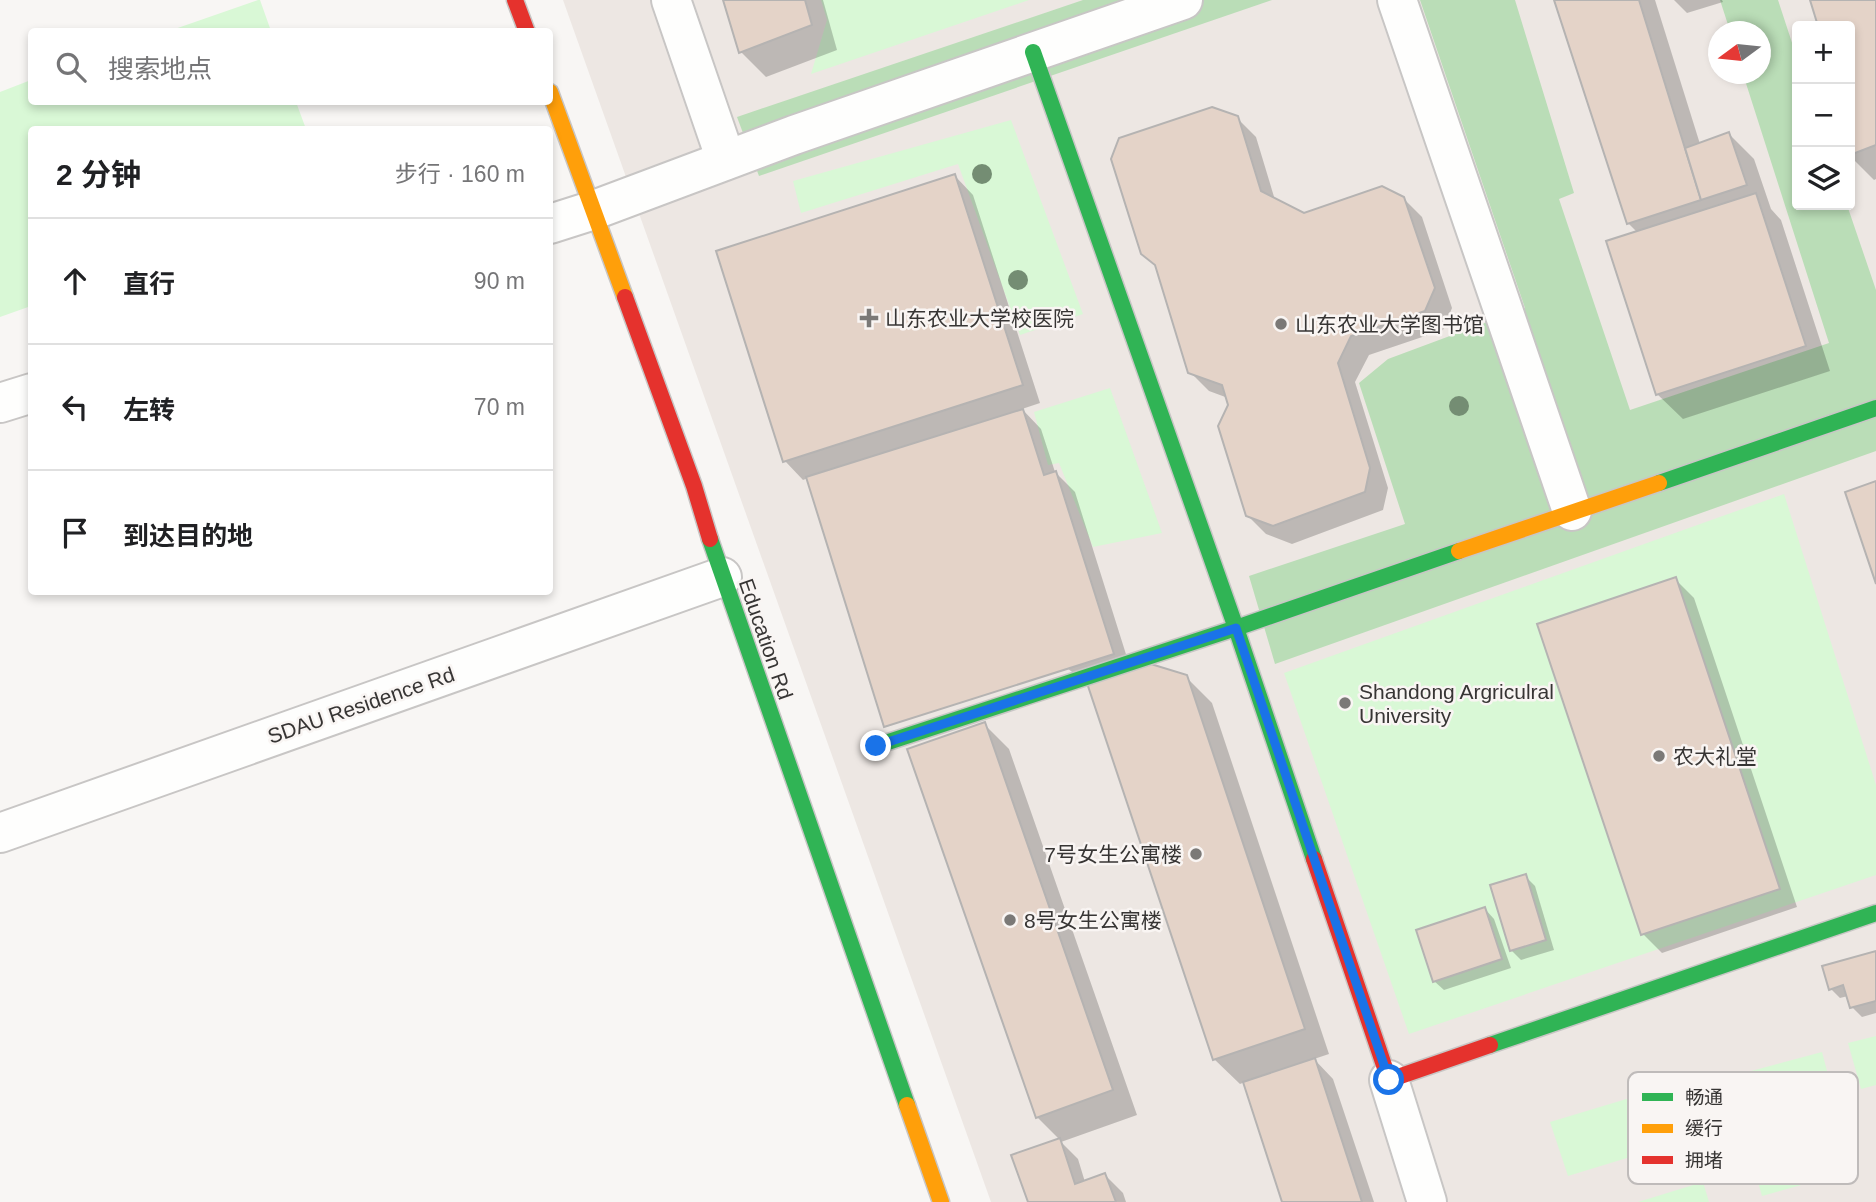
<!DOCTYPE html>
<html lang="zh">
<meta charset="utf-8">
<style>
:root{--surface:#fff;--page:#f2f2f2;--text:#202124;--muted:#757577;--line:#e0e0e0}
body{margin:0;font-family:Helvetica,"Noto Sans SC",sans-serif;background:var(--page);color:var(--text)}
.controls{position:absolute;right:21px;top:21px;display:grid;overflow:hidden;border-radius:7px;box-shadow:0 4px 10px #0003}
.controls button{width:63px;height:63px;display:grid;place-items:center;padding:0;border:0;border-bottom:2px solid var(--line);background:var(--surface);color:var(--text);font:35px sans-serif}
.compass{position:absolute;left:1708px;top:21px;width:63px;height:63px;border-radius:50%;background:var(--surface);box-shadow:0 4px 10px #0003;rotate:255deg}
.stop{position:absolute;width:21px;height:21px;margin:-16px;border:5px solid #1a73e8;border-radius:50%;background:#fff}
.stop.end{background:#1a73e8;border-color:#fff;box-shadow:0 2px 7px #0008}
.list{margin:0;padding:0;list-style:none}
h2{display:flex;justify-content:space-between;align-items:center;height:91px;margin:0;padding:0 28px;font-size:30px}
h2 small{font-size:23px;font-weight:400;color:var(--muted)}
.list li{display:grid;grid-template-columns:46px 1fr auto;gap:21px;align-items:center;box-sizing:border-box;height:126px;padding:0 28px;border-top:2px solid var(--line)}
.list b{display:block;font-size:26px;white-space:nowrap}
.list em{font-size:23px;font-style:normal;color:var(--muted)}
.icon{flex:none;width:38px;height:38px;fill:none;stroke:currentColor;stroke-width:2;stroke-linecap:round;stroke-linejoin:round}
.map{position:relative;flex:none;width:1876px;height:1202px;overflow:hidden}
.search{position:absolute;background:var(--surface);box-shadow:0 4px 10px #0003;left:28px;top:28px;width:525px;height:77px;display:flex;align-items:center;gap:18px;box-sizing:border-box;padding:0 24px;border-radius:7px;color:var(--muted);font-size:26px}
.panel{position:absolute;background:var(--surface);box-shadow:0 4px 10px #0003;left:28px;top:126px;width:525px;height:469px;border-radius:7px}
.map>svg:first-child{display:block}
.built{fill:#ede7e3;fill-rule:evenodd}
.green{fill:#d9f8d6}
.forest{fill:#baddb7}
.shadow{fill:#0003}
.building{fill:#e4d3c8;stroke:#b5b3b2;stroke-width:2}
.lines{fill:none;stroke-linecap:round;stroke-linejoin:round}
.street-casing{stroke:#c8c6c5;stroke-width:42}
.fast-casing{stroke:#c8c6c5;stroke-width:19}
.slow-casing{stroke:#c8c6c5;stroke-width:19}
.jam-casing{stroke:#c8c6c5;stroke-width:19}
.street{stroke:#fefefd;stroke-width:38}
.fast{stroke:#30b455;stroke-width:16}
.slow{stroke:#ff9f0a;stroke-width:16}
.jam{stroke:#e5322d;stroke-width:16}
.tree{fill:#748d73}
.route{stroke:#1a73e8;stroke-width:9}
.poi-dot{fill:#7b7977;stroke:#f9f5f3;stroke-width:2.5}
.labels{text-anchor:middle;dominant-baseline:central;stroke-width:5;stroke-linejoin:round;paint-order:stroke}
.poi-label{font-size:21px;fill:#373534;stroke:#f9f5f3;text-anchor:start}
.street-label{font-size:21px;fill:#373534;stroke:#f9f5f3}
.key{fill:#f9f5f3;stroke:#bfbbba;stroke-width:2}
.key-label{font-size:19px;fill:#373534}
</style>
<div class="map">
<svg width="1876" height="1202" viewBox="0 0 1876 1202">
<rect width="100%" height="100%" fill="#f8f6f4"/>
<path class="built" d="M563,0H1876V1202H991ZM1797,26H1850V205H1797ZM1718,32H1760V74H1718Z"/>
<g class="green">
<polygon points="258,0 260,0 271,31 169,31"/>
<polygon points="821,0 1029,0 811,74 827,20"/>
<polygon points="31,80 32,102 296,102 306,129 32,130 31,306 0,317 0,92"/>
<polygon points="1011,120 1083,314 1020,335 958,164 801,213 793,181"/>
<polygon points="1110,388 1162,533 1093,547 1059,463 1048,465 1034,412"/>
<polygon points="1784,494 1876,785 1876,875 1409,1034 1284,673"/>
<polygon points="1876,1036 1876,1085 1861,1089 1848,1043"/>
<polygon points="1822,1052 1834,1097 1741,1122 1729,1077"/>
<polygon points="1673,1085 1689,1139 1568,1176 1550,1122"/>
<polygon points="1842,1125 1855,1170 1762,1196 1749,1151"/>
<polygon points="1703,1182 1709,1202 1638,1202"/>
</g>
<g class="forest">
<polygon points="1083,0 1272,0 759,176 737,117"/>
<polygon points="1420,0 1515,0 1574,193 1559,199 1630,410 1829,343 1743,74 1760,74 1760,32 1730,31 1720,0 1778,0 1797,58 1797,205 1847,205 1876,290 1876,451 1275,664 1249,576 1405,524 1359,383 1388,359 1525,308"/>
</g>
<g class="shadow">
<polygon points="724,0 823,0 837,50 766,77 741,52"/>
<polygon points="1556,0 1655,0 1700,144 1729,134 1754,159 1771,209 1781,220 1830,371 1683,419 1657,394 1638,233 1628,223"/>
<polygon points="1674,0 1722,0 1723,2 1687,13"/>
<polygon points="1812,0 1876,0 1876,179 1874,180 1850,156 1850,26 1820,26"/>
<polygon points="1237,118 1256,137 1275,200 1304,215 1403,198 1422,217 1452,308 1443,330 1369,355 1355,382 1388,488 1383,510 1292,544 1266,534 1247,515 1228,398 1209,391 1190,372 1158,269 1143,253"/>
<polygon points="955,176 973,195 1040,403 1022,409 1041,429 1055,472 1075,492 1130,667 1186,677 1212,703 1329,1054 1314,1059 1333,1079 1374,1202 1284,1202 1245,1082 1240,1084 1214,1059 1090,685 808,478 803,480 785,461"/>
<polygon points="1675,579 1694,598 1797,907 1662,953 1643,934 1539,625"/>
<polygon points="984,724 1009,749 1137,1115 1061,1142 1078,1159 1085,1182 1105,1175 1123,1193 1126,1202 1029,1202 1060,1140 1037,1117"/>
<polygon points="1525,876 1535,886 1554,950 1521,960 1511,950"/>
<polygon points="1485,909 1494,919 1511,968 1444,990 1434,981"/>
<polygon points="1876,953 1876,1013 1862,1017 1852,1007 1848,996 1840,998 1831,989"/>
</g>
<g class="building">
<polygon points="723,0 805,0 812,25 739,53"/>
<polygon points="1554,0 1639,0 1701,200 1627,224"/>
<polygon points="1810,0 1876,0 1876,145 1850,155 1850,26 1818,26"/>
<polygon points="1212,107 1238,116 1261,191 1304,213 1382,186 1404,197 1435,288 1425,311 1351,336 1338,363 1370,468 1365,492 1273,526 1246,516 1218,426 1228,405 1222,385 1188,373 1155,265 1141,254 1111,159 1119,138"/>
<polygon points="1729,132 1747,185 1701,200 1685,148"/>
<polygon points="955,174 1023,385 783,462 716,251"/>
<polygon points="1756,193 1806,346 1656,395 1606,241"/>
<polygon points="1023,409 1044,475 1056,471 1114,654 884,727 806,477"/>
<polygon points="1876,481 1876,584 1845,492"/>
<polygon points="1676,577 1780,889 1641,935 1537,624"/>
<polygon points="1141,661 1187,675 1305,1029 1213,1060 1086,680"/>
<polygon points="985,722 1113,1090 1036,1118 907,749"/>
<polygon points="1526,874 1546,940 1510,951 1490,885"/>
<polygon points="1485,907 1502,959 1433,982 1416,930"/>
<polygon points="1876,951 1876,1001 1850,1008 1843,985 1829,990 1822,966"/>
<polygon points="1315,1058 1362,1202 1282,1202 1243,1082"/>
<polygon points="1060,1138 1075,1184 1105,1173 1116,1202 1028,1202 1011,1155"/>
</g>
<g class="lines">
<g class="street-casing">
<g id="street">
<polyline points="671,0 726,160"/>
<polyline points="1397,0 1572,511"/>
<polyline points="550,224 594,210 794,135 1183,0"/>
<polyline points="0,403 32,393"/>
<polyline points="0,833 722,577"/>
<polyline points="1389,1080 1427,1202"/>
</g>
</g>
<g class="fast-casing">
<g id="fast">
<polyline points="1033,52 1236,628 1459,551"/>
<polyline points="1659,483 1876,408"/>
<polyline points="710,539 907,1105"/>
<polyline points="876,746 1236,628 1314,859"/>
<polyline points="1490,1045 1876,913"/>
</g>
</g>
<g class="slow-casing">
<g id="slow">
<polyline points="550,92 625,297"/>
<polyline points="1459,551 1659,483"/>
<polyline points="907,1105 941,1202"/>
</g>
</g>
<g class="jam-casing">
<g id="jam">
<polyline points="515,0 527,32"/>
<polyline points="625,297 694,486 710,539"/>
<polyline points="1314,859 1389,1080 1490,1045"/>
</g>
</g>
<use href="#street" class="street"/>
<use href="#fast" class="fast"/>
<use href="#slow" class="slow"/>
<use href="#jam" class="jam"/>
</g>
<g class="tree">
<circle cx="982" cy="174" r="10"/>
<circle cx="1018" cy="280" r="10"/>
<circle cx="1459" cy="406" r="10"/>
</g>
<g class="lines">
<polyline class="route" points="876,746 1236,628 1389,1080"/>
</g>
<g class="poi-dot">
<path d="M865.5 307.5h7v7h7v7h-7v7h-7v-7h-7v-7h7z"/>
<circle cx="1281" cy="324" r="7"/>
<circle cx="1345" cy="703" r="7"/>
<circle cx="1659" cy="756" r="7"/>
<circle cx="1196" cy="854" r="7"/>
<circle cx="1010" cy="920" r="7"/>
</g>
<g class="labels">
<g class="poi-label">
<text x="885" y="318">山东农业大学校医院</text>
<text x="1295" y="324">山东农业大学图书馆</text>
<text x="1359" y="691">Shandong Argriculral<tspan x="1359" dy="24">University</tspan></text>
<text x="1673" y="756">农大礼堂</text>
<text x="1182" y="854" text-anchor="end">7号女生公寓楼</text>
<text x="1024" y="920">8号女生公寓楼</text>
</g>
<g class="street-label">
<text transform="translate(766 639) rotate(71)">Education Rd</text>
<text transform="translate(361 705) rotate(-19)">SDAU Residence Rd</text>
</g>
</g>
<rect x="1628" y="1072" width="230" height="112" rx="10" class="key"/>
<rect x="1642" y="1093" width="31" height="8" fill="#30b455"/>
<rect x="1642" y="1124" width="31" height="9" fill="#ff9f0a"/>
<rect x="1642" y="1156" width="31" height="8" fill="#e5322d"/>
<g class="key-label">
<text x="1685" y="1104">畅通</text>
<text x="1685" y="1135">缓行</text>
<text x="1685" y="1167">拥堵</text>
</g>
</svg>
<div class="controls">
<button>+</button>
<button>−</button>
<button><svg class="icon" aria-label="layers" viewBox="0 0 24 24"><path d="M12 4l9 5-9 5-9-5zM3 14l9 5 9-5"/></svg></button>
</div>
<svg class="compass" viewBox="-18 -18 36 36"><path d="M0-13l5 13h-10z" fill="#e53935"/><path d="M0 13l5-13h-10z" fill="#757577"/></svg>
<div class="stop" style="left:1389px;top:1080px"></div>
<div class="stop end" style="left:876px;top:746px"></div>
<div class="search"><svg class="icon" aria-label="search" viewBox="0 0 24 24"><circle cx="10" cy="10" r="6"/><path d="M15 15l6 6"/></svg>搜索地点</div>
<section class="panel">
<h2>2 分钟<small>步行 · 160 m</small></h2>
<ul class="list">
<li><svg class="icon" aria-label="ahead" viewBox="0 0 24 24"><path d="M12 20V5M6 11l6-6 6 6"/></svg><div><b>直行</b></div><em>90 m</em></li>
<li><svg class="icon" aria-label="left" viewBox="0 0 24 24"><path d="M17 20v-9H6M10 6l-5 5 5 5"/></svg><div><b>左转</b></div><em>70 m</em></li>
<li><svg class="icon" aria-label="arrive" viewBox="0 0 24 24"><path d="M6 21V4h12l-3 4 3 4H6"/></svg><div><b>到达目的地</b></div></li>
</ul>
</section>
</div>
